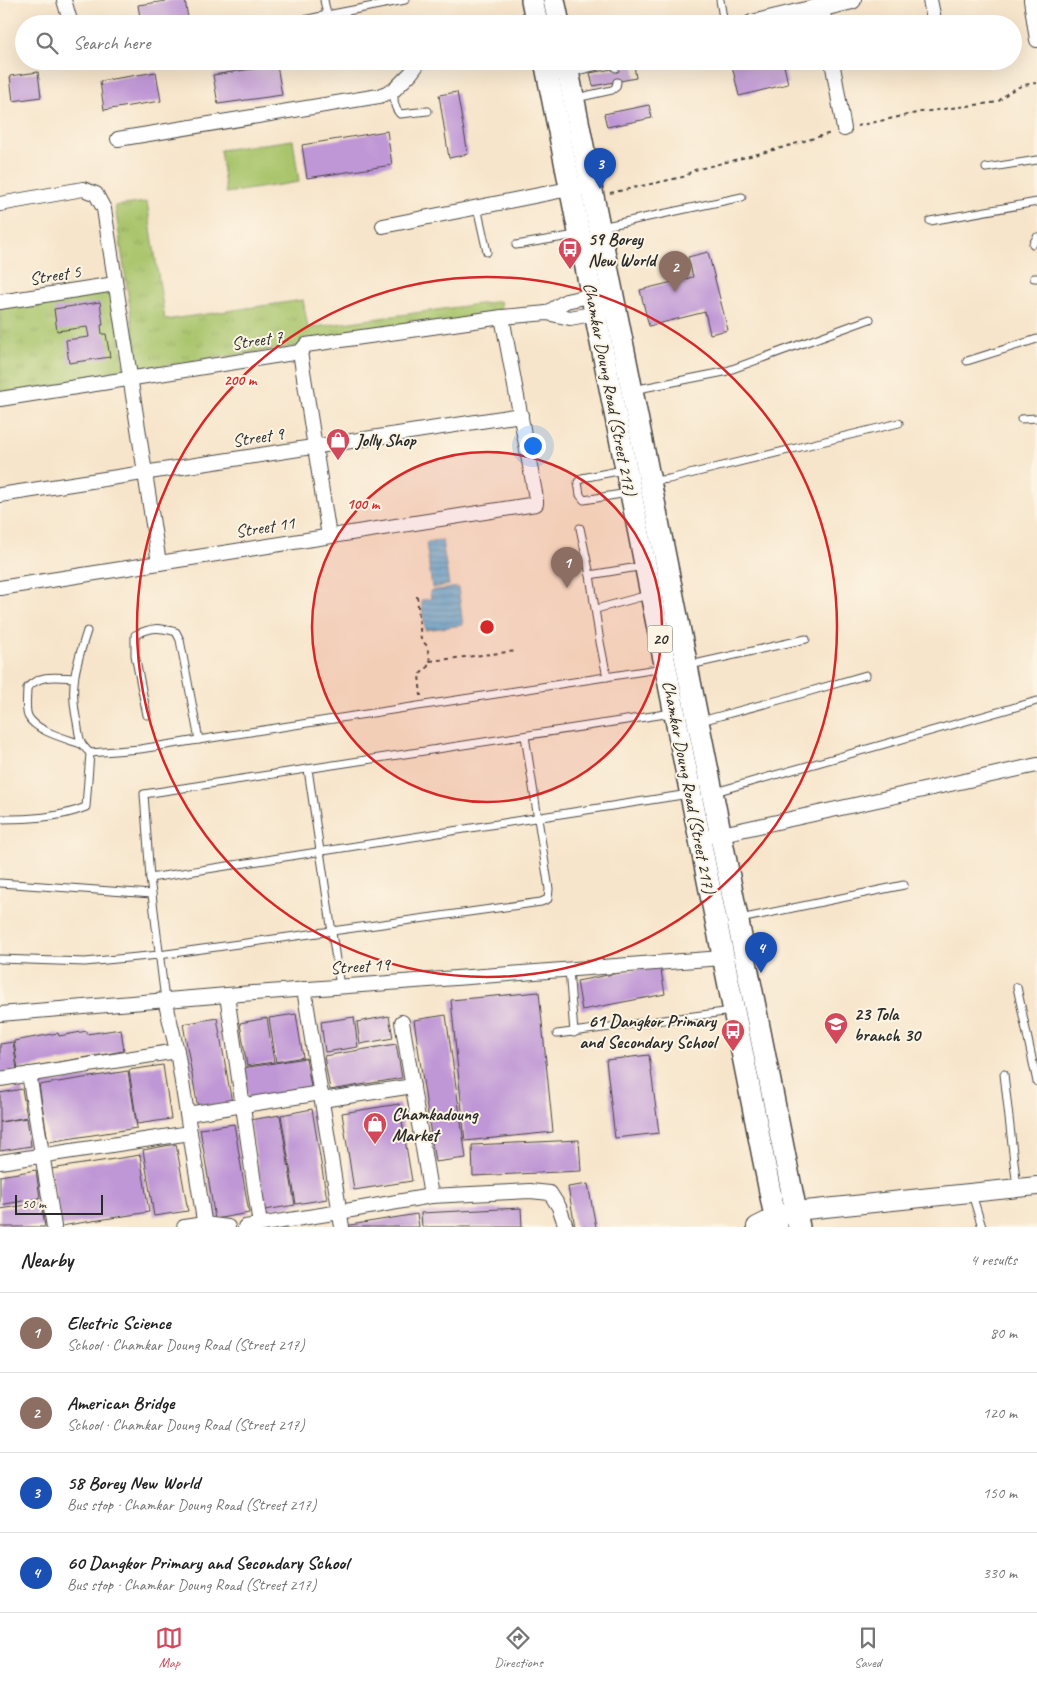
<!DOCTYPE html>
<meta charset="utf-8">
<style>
:root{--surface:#fff;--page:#f2f2f2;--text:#222;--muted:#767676;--line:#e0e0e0;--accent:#d1495b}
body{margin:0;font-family:Caveat,sans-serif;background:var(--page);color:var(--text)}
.scale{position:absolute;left:15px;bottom:12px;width:88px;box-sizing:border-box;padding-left:5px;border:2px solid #2b2b2b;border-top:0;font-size:14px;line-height:18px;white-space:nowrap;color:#2b2b2b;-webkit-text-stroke:4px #fcf5e5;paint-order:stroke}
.you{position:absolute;left:532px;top:445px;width:18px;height:18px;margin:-12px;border:4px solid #fff;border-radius:50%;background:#1a73e8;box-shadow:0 0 0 8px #1a73e833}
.badge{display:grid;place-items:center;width:32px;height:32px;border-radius:50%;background:var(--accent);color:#fff;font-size:16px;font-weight:700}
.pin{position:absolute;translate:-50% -41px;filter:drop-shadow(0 1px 2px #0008)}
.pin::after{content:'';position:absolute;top:26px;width:18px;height:15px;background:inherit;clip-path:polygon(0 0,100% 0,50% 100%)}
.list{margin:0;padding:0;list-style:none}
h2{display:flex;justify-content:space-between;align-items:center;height:65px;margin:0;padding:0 20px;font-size:21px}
h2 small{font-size:16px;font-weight:400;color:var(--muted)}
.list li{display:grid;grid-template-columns:32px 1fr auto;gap:15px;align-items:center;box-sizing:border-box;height:80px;padding:0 20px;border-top:1px solid var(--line)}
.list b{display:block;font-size:19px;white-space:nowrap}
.list p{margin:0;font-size:16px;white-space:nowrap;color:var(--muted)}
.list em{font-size:16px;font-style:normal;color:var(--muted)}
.icon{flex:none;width:28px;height:28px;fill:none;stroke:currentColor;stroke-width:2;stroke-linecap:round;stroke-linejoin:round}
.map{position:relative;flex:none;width:1037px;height:1227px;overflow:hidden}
.search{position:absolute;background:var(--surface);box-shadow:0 5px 20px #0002;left:15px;right:15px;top:15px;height:55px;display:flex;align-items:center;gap:12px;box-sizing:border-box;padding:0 18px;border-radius:28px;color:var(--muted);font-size:19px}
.sheet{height:385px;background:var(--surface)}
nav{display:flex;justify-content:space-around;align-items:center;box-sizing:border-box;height:70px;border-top:1px solid var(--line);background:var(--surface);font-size:14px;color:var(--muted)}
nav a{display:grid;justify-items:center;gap:2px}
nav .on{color:var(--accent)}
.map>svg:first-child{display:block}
.grass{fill:#a9c56c;stroke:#6a784c}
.park{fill:url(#park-tufts);stroke:#6a784c}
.water{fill:url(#water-rules);stroke:#446e82}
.building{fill:#bf97d6}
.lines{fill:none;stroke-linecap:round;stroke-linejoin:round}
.service-casing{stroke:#4a4743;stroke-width:9}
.minor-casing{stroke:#4a4743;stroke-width:16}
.tertiary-casing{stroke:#4a4743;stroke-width:20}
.secondary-casing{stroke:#4a4743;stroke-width:22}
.primary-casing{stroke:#4a4743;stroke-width:24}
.path{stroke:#4a4743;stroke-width:2;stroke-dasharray:4 4;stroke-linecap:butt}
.service{stroke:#fff;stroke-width:7}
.minor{stroke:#fff;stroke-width:14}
.tertiary{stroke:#fff;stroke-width:18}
.secondary{stroke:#fff;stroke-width:20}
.primary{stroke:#fff;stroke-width:21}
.ring{fill:none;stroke:#d62828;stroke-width:2.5}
.labels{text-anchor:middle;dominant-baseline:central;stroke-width:4;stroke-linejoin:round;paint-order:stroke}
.shield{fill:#fcf5e5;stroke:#6a6863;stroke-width:1}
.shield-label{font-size:16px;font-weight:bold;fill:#2b2b2b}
.poi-label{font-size:18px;font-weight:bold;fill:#2b2b2b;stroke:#fcf5e5;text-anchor:start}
.street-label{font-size:18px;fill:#2b2b2b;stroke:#fcf5e5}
.centre{fill:#d62828;stroke:#fcf5e5;stroke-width:2.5}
.ring-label{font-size:15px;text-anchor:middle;font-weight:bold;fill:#d62828;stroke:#fcf5e5;stroke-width:4;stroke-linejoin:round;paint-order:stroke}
</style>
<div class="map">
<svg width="1037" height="1227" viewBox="0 0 1037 1227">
<defs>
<pattern id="park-tufts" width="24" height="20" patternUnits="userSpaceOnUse" patternTransform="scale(1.25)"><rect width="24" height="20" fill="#a9c56c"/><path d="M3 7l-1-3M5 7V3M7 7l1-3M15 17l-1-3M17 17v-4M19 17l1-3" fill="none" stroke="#92a95e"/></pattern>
<pattern id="water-rules" width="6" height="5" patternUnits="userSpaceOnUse" patternTransform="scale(1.25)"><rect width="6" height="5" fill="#5eb2da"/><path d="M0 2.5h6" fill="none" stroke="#4e91b1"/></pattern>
</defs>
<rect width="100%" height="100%" fill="#fcf5e5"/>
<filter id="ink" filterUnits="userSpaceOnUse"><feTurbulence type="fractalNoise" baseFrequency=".02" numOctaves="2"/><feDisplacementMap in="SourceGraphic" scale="10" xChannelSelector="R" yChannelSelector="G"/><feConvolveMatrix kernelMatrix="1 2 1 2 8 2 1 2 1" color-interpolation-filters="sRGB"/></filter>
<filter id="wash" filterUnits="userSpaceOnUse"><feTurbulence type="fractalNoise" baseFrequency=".0096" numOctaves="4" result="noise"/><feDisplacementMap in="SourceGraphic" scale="20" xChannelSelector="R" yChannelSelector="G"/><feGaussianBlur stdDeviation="1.12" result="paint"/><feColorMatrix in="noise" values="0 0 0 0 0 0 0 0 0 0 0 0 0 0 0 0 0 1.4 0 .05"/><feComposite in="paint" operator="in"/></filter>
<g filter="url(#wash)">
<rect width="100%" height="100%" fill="#f7e5cb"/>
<polygon class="grass" points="293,140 299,182 226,193 220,150"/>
<g class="park">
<polygon points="147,202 165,320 303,300 308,328 500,301 502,317 139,369 115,206"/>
<polygon points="113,289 125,375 0,394 0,305"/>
</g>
<g class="water">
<polygon points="442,540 449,585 432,588 426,543"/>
<polygon points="458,587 463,625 425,630 421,600 431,599 430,591"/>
</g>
<g id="blocks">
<g class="building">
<polygon points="173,0 185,0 189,24 141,24 138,5"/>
<polygon points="731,61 783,61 788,84 739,96"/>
<polygon points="277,65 282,95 218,104 213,75"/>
<polygon points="634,65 636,78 593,86 590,73"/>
<polygon points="38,72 41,97 13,101 10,76"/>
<polygon points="156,72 161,101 104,110 100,81"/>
<polygon points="457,92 468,154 449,158 439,95"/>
<polygon points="649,105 652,118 607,127 604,114"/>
<polygon points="387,131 392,165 307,178 302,145"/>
<polygon points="708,252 728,330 710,334 705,312 649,326 640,290 693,277 688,257"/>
<polygon points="100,302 103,325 101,325 102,334 106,334 110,357 69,363 66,340 89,337 87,327 57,331 54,309"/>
<polygon points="660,965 665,994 582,1010 577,981"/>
<polygon points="539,992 553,1132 465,1141 451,1000"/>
<polygon points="296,1014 303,1057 276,1062 269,1018"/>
<polygon points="446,1015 466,1158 435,1162 414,1020"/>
<polygon points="389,1016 393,1038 360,1044 357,1022"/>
<polygon points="354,1017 358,1047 325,1052 321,1022"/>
<polygon points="217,1018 232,1103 198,1108 183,1024"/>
<polygon points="267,1018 274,1062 247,1066 240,1023"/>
<polygon points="121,1029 124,1051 18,1069 14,1041 58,1033 59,1036 87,1031 87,1034"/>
<polygon points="13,1042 17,1070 0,1073 0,1044"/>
<polygon points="396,1044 402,1078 330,1090 324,1056"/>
<polygon points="649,1055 659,1133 615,1138 606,1060"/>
<polygon points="306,1058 312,1092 249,1102 243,1068"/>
<polygon points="163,1065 171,1119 137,1124 129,1070"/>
<polygon points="128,1071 137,1128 48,1142 39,1085"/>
<polygon points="22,1089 27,1117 0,1122 0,1093"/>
<polygon points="399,1104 412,1181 354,1190 342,1113"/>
<polygon points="312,1109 327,1199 296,1204 281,1115"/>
<polygon points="280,1115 295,1205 265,1210 250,1120"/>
<polygon points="27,1118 31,1146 0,1151 0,1122"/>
<polygon points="234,1124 249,1213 215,1219 200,1129"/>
<polygon points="579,1140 581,1171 473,1176 472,1145"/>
<polygon points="176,1144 188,1211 154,1216 143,1150"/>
<polygon points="140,1155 149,1212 61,1226 51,1169"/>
<polygon points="36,1170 40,1198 0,1205 0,1176"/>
<polygon points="588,1184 596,1227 575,1227 568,1187"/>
<polygon points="41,1203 45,1227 0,1227 0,1209"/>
<polygon points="521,1208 522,1227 422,1227 421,1213"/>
<polygon points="417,1214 419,1227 344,1227 344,1226"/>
</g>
</g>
</g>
<g filter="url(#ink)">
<use href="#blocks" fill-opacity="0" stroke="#4a4743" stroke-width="1"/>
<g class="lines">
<g class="service-casing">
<g id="service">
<polyline points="324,0 327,15 405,0"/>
<polyline points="720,0 724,24"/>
<polyline points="285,24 327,15"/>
<polyline points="615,61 616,68"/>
<path d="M394,90C394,99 393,107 400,114L428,111"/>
<polyline points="576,98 612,90 616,87 617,82"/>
<polyline points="986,168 1037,160"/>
<polyline points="477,207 487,252"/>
<polyline points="930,221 1037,202"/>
<polyline points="601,227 742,197"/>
<polyline points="1033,244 1037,237"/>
<polyline points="516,245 576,235"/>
<polyline points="1034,278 1037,278"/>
<polyline points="967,361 1037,339"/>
<polyline points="633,390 724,372 870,319"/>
<polyline points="1021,419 1037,418"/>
<polyline points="623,470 582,478 578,482 580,495 584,500 628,493"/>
<polyline points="651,481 669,479 899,423"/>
<polyline points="580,528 590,575 644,566"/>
<polyline points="590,575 600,642 607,677"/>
<polyline points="596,609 648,595"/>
<path d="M87,631C76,665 69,686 77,722C80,738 78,742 90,753L140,749L664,668"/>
<polyline points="690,665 806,639"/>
<path d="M73,678C55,677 40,674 27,688C27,696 25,709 28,716C35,731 67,739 81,744"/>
<path d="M147,715L135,655V635C152,627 158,627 176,632L180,640L199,740"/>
<polyline points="701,721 783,699 866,675"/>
<polyline points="308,769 340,987"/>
<polyline points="715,792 1037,701"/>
<path d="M0,819C29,819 59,818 86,807L90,753"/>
<polyline points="150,878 689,794"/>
<polyline points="0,883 152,894"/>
<polyline points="740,919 904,885"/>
<polyline points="0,959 85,962 159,955 541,902 548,899 549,889 525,736"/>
<polyline points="569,969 574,1033"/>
<polyline points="1017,987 1037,1082"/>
<polyline points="165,1000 150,878 144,794 672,713"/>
<polyline points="557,1034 732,1011"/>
<polyline points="1004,1074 1017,1188"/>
<polyline points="972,1194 982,1227"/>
</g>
</g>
<g class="minor-casing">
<g id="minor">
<polyline points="64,0 71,24"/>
<polyline points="930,0 935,24"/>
<polyline points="1031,0 1037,40"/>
<polyline points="822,7 825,24"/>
<polyline points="832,61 844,129"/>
<polyline points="118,139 379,96 394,90 411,73 420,61"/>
<polyline points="0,204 83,189 96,194 104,209 159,563"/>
<polyline points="383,226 579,187"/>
<polyline points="0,302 115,284"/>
<polyline points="547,313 566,301 599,294"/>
<polyline points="300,352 329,536"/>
<polyline points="0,399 300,352 306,345 502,317 547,313 570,318 602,312"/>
<polyline points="0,495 521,415"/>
<polyline points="0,588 536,504 536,498 502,317"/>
<polyline points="713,836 1037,765"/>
<polyline points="304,989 342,1227"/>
<polyline points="227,995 260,1225"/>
<polyline points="165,1000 177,1051 205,1227"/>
<polyline points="0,1014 227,995 722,958"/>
<polyline points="402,1022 431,1196"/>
<polyline points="29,1074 54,1227"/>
<polyline points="0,1079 177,1051"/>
<polyline points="322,1100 413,1086"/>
<polyline points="187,1114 321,1093"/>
<polyline points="0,1162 190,1133"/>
<polyline points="184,1227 204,1224 228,1227"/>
<polyline points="245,1227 340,1212 431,1196 530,1191 550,1193 559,1207 566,1227"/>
</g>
</g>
<g class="tertiary-casing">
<g id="tertiary">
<polyline points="752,24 852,0"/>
<polyline points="554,71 595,61"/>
<polyline points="796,1211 1037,1186"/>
</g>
</g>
<g class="secondary-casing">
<polyline id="secondary" points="757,1227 775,1218 789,1213"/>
</g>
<g class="primary-casing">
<g id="primary">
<polyline points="532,0 537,24"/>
<polyline points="554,0 559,24"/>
<polyline points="545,61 777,1227"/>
<polyline points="566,61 799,1227"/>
</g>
</g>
<g class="path">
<path d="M857,126L921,112L998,102C1009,90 1021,84 1037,83"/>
<polyline points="610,193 687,176 691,171 781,148 831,133"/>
<polyline points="417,596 421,639 427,646 430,661 427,668 419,675 421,696"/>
<polyline points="430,661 517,651"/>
</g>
<use href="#service" class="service"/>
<use href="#minor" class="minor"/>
<use href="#tertiary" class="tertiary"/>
<use href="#secondary" class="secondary"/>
<use href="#primary" class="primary"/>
</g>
</g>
<circle cx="487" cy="627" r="175" fill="#d62828" fill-opacity=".12"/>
<g class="ring">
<circle cx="487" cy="627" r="175"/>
<circle cx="487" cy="627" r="350"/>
</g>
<defs>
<g id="bus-pin" transform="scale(1.25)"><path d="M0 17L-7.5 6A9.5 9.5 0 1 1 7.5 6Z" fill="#d1495b" stroke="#fcf5e5"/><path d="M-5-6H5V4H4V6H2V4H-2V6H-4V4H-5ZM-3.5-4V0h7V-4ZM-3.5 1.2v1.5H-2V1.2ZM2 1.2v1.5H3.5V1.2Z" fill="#fff"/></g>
<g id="shop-pin" transform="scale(1.25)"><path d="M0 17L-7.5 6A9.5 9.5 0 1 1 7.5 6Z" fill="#d1495b" stroke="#fcf5e5"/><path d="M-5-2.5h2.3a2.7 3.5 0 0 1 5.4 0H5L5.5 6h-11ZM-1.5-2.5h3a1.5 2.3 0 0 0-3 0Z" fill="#fff"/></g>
<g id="school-pin" transform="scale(1.25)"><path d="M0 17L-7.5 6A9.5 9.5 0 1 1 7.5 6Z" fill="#d1495b" stroke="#fcf5e5"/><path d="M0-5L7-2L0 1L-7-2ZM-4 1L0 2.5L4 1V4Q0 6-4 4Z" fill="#fff"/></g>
</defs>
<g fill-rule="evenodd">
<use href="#bus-pin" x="570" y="249"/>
<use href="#shop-pin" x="338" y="440"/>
<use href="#school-pin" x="836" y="1024"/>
<use href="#bus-pin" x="733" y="1031"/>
<use href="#shop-pin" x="375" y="1124"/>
</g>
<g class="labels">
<rect class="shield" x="647.5" y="625.5" width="25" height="27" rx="4"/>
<g class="shield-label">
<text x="660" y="639">20</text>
</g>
<g class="poi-label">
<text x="588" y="239">59 Borey<tspan x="588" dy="21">New World</tspan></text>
<text x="356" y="440">Jolly Shop</text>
<text x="854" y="1014">23 Tola<tspan x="854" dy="21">branch 30</tspan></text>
<text x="716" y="1021" text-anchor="end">61 Dangkor Primary<tspan x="716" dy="21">and Secondary School</tspan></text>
<text x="392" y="1114">Chamkadoung<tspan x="392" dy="21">Market</tspan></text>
</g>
<g class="street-label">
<text transform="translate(55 275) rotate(-9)">Street 5</text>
<text transform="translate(257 340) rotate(-9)">Street 7</text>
<text transform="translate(610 389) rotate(79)">Chamkar Doung Road (Street 217)</text>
<text transform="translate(258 437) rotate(-9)">Street 9</text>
<text transform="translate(265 527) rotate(-9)">Street 11</text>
<text transform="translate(689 787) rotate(79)">Chamkar Doung Road (Street 217)</text>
<text transform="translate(360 966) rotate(-4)">Street 19</text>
</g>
</g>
<circle cx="487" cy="627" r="8" class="centre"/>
<g class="ring-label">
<text x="240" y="385">200 m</text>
<text x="363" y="509">100 m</text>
</g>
</svg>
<div class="scale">50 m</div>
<div class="you"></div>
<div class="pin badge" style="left:567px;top:588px;background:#8d6e63">1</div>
<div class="pin badge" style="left:675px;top:292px;background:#8d6e63">2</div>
<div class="pin badge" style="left:600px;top:189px;background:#1a4fb4">3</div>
<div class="pin badge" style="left:761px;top:973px;background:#1a4fb4">4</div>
<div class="search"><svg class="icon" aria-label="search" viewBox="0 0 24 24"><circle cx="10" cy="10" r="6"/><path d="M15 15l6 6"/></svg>Search here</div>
</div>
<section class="sheet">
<h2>Nearby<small>4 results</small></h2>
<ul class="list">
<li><span class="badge" style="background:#8d6e63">1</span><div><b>Electric Science</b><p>School · Chamkar Doung Road (Street 217)</p></div><em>80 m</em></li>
<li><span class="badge" style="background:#8d6e63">2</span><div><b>American Bridge</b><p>School · Chamkar Doung Road (Street 217)</p></div><em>120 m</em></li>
<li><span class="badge" style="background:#1a4fb4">3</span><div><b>58 Borey New World</b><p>Bus stop · Chamkar Doung Road (Street 217)</p></div><em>150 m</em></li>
<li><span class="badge" style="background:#1a4fb4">4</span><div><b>60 Dangkor Primary and Secondary School</b><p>Bus stop · Chamkar Doung Road (Street 217)</p></div><em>330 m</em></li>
</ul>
</section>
<nav>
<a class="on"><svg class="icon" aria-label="map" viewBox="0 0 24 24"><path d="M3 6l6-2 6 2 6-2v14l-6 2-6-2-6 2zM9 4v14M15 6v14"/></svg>Map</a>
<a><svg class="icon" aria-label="directions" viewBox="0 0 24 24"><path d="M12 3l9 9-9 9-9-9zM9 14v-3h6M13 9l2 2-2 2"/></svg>Directions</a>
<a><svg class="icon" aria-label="saved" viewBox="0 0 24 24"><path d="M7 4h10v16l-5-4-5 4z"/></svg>Saved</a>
</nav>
